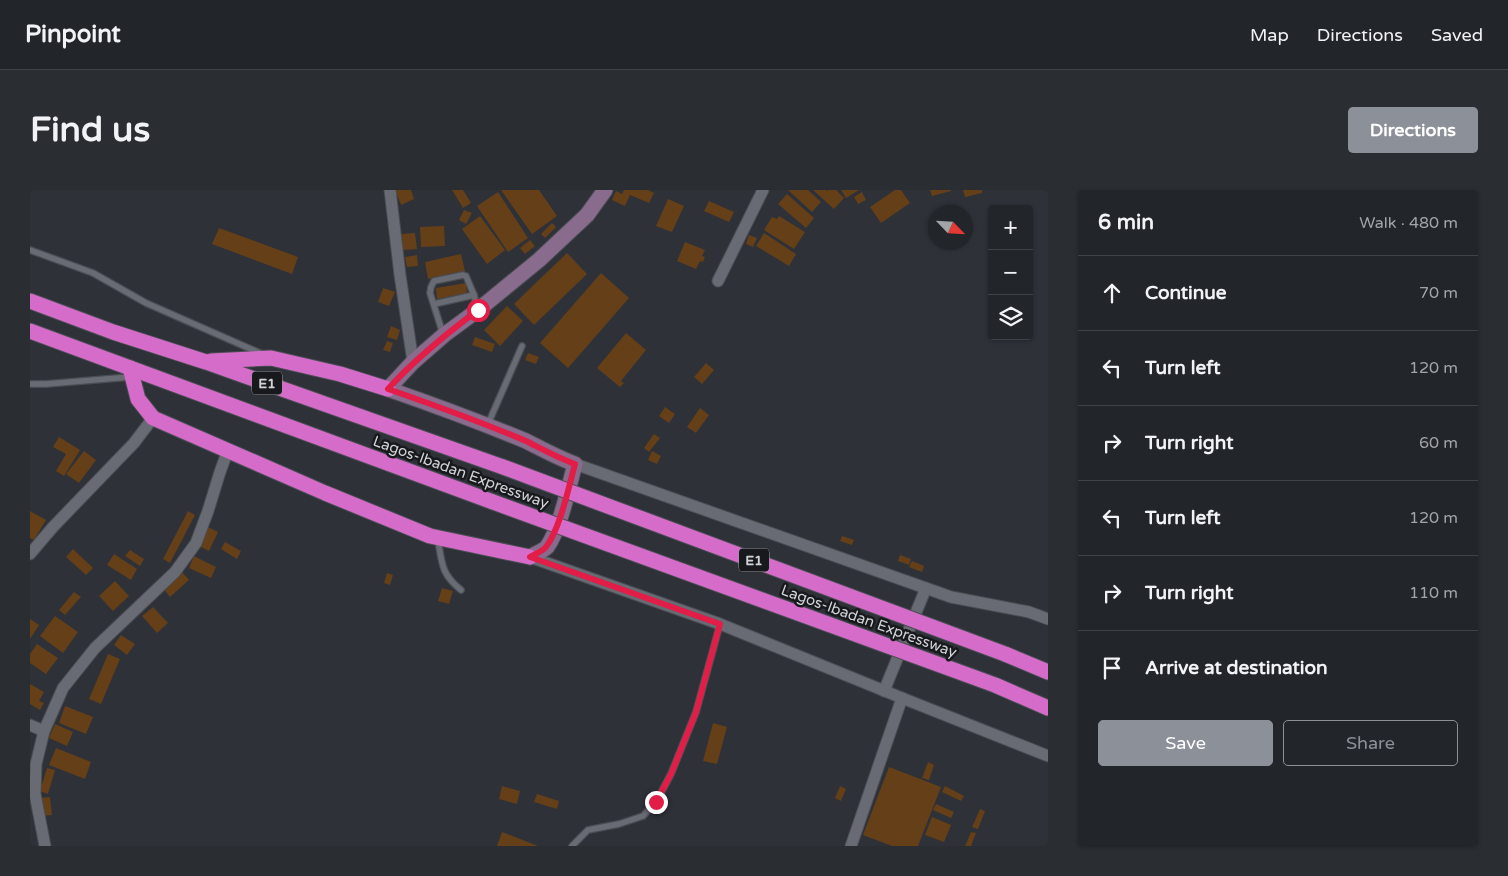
<!DOCTYPE html>
<meta charset="utf-8">
<style>
:root{--surface:#22252a;--page:#2a2d32;--text:#f1f3f6;--muted:#a2a5a8;--line:#3f4247;--accent:#8c9099}
body{margin:0;font-family:"Varela Round",sans-serif;background:var(--page);color:var(--text)}
.controls{position:absolute;right:15px;top:15px;display:grid;overflow:hidden;border-radius:5px;box-shadow:0 1px 4px #0004}
.controls button{width:45px;height:45px;display:grid;place-items:center;padding:0;border:0;border-bottom:1px solid var(--line);background:var(--surface);color:var(--text);font:25px sans-serif}
.compass{position:absolute;left:898px;top:15px;width:45px;height:45px;border-radius:50%;background:var(--surface);box-shadow:0 1px 4px #0004;rotate:115deg}
.stop{position:absolute;width:15px;height:15px;margin:-11px;border:4px solid #e11d48;border-radius:50%;background:#fff}
.stop.end{background:#e11d48;border-color:#fff;box-shadow:0 1px 5px #0008}
.list{margin:0;padding:0;list-style:none}
h2{display:flex;justify-content:space-between;align-items:center;height:65px;margin:0;padding:0 20px;font-size:21px}
h2 small{font-size:16px;font-weight:400;color:var(--muted)}
.list li{display:grid;grid-template-columns:32px 1fr auto;gap:15px;align-items:center;box-sizing:border-box;height:75px;padding:0 20px;border-top:1px solid var(--line)}
.list b{display:block;font-size:19px;white-space:nowrap}
.list em{font-size:16px;font-style:normal;color:var(--muted)}
.actions{display:flex;gap:10px;padding:15px 20px}
.actions a{flex:1;padding:11px 0;border:1px solid var(--accent);border-radius:5px;text-align:center;font-size:18px;color:var(--accent)}
.actions .main{background:var(--accent);color:#fff}
.icon{flex:none;width:28px;height:28px;fill:none;stroke:currentColor;stroke-width:2;stroke-linecap:round;stroke-linejoin:round}
.map{position:relative;flex:none;width:1018px;height:656px;overflow:hidden;border-radius:5px}
header{display:flex;align-items:center;gap:30px;box-sizing:border-box;height:70px;padding:0 25px;background:var(--surface);border-bottom:1px solid var(--line)}
header strong{font-size:24px}
nav{display:flex;gap:28px;margin-inline-start:auto;font-size:18px}
.intro{display:flex;align-items:center;justify-content:space-between;box-sizing:border-box;height:120px;padding:0 30px}
h1{margin:0;font-size:35px}
.button{padding:12px 22px;border-radius:5px;background:var(--accent);color:#fff;font-size:18px;font-weight:700}
main{display:flex;gap:30px;padding:0 30px}
aside{flex:1;background:var(--surface);border-radius:5px;box-shadow:0 1px 4px #0004}
.map>svg:first-child{display:block}
.building{fill:#653f18}
.lines{fill:none;stroke-linecap:round;stroke-linejoin:round}
.lane-casing{stroke:#4a4d53;stroke-width:8}
.street-casing{stroke:#4a4d53;stroke-width:13}
.secondary-casing{stroke:#4a4d53;stroke-width:17}
.highway-casing{stroke:#4a4d53;stroke-width:17}
.lane{stroke:#686b73;stroke-width:5.5}
.street{stroke:#686b73;stroke-width:11}
.secondary{stroke:#896b8d;stroke-width:15}
.highway{stroke:#d66cc9;stroke-width:15}
.highway-bridge-casing{stroke:#4a4d53;stroke-width:17;stroke-linecap:butt}
.highway-bridge{stroke:#d66cc9;stroke-width:15}
.route{stroke:#e11d48;stroke-width:6}
.labels{text-anchor:middle;dominant-baseline:central;stroke-width:5;stroke-linejoin:round;paint-order:stroke}
.shield{fill:#18191c;stroke:#999a9f;stroke-width:1}
.shield-label{font-size:14px;font-weight:bold;fill:#d0d2d7}
.street-label{font-size:15px;fill:#d0d2d7;stroke:#18191c}
</style>
<header>
<strong>Pinpoint</strong>
<nav><a>Map</a><a>Directions</a><a>Saved</a></nav>
</header>
<div class="intro"><h1>Find us</h1><a class="button">Directions</a></div>
<main>
<div class="map">
<svg width="1018" height="656" viewBox="0 0 1018 656">
<rect width="100%" height="100%" fill="#2e3138"/>
<g class="building">
<polygon points="365,0 381,0 384,9 371,15"/>
<polygon points="422,0 433,0 441,13 433,18"/>
<polygon points="471,0 509,0 527,26 502,44"/>
<polygon points="594,0 618,0 624,3 619,13 600,5 595,16 582,10 586,1 592,4"/>
<polygon points="758,0 778,0 791,12 782,22"/>
<polygon points="783,0 796,0 797,1 798,0 806,0 814,8 804,19"/>
<polygon points="811,0 829,0 816,8"/>
<polygon points="865,0 871,0 880,13 851,33 840,17"/>
<polygon points="900,0 921,0 921,1 902,6"/>
<polygon points="933,0 952,0 952,3 935,7"/>
<polygon points="468,2 498,48 478,62 447,16"/>
<polygon points="832,2 836,10 828,14 824,7"/>
<polygon points="757,4 784,28 776,38 748,14"/>
<polygon points="638,9 654,16 642,42 626,36"/>
<polygon points="679,11 704,22 699,32 674,21"/>
<polygon points="434,20 442,23 436,34 429,30"/>
<polygon points="450,26 475,60 457,74 432,39"/>
<polygon points="749,26 775,42 764,59 734,40 742,27 747,29"/>
<polygon points="522,33 526,37 515,48 511,44"/>
<polygon points="414,36 415,56 391,57 390,37"/>
<polygon points="189,38 268,67 262,84 182,54"/>
<polygon points="385,43 387,59 373,60 371,44"/>
<polygon points="734,43 766,64 759,76 726,56"/>
<polygon points="719,45 727,48 723,57 716,54"/>
<polygon points="500,50 505,56 495,64 490,58"/>
<polygon points="655,52 675,60 672,66 675,67 673,72 670,71 666,79 647,71"/>
<polygon points="537,63 557,84 504,135 484,114"/>
<polygon points="431,64 435,81 398,89 395,72"/>
<polygon points="387,65 388,76 377,77 375,67"/>
<polygon points="571,83 599,108 538,178 510,153"/>
<polygon points="436,93 437,103 407,109 406,98"/>
<polygon points="353,98 365,102 359,116 348,112"/>
<polygon points="477,116 493,131 470,156 454,140"/>
<polygon points="361,136 370,140 367,150 357,147"/>
<polygon points="596,143 616,160 591,191 594,193 590,197 567,178"/>
<polygon points="445,147 465,154 462,162 442,155"/>
<polygon points="357,151 363,153 360,162 353,160"/>
<polygon points="498,163 509,167 506,174 495,170"/>
<polygon points="676,173 684,180 672,194 664,187"/>
<polygon points="635,217 645,224 639,233 629,226"/>
<polygon points="670,218 679,225 666,243 657,237"/>
<polygon points="624,244 630,248 619,262 614,258"/>
<polygon points="29,247 50,260 34,286 26,281 36,264 23,257"/>
<polygon points="54,261 66,270 49,293 36,284"/>
<polygon points="622,261 631,266 627,274 618,270"/>
<polygon points="0,321 16,330 4,350 0,348"/>
<polygon points="158,321 165,325 140,373 133,369"/>
<polygon points="178,337 188,342 179,361 169,356"/>
<polygon points="812,346 824,350 822,355 810,351"/>
<polygon points="195,352 211,361 207,369 191,359"/>
<polygon points="43,359 63,378 56,385 36,367"/>
<polygon points="100,360 114,369 110,376 95,366"/>
<polygon points="84,364 107,379 101,390 77,375"/>
<polygon points="870,365 881,369 879,375 868,371"/>
<polygon points="164,366 186,377 181,388 159,378"/>
<polygon points="882,371 894,376 892,382 879,377"/>
<polygon points="152,382 159,390 140,407 133,398"/>
<polygon points="357,383 363,385 360,395 354,393"/>
<polygon points="85,391 99,406 83,421 69,406"/>
<polygon points="412,398 423,401 419,414 408,411"/>
<polygon points="44,402 51,407 35,425 29,420"/>
<polygon points="123,417 138,433 127,443 112,426"/>
<polygon points="25,426 48,442 33,463 10,446"/>
<polygon points="0,429 9,435 0,449"/>
<polygon points="91,445 105,454 97,465 84,455"/>
<polygon points="7,454 28,468 16,484 0,473 0,464"/>
<polygon points="78,464 90,469 71,514 59,509"/>
<polygon points="0,494 14,502 9,511 14,513 10,520 0,514"/>
<polygon points="35,516 63,527 56,544 29,533"/>
<polygon points="683,533 697,537 687,574 673,571"/>
<polygon points="25,534 43,542 37,556 19,548"/>
<polygon points="26,558 61,572 55,589 19,575"/>
<polygon points="898,572 904,575 899,590 892,588"/>
<polygon points="859,577 911,597 888,656 862,656 833,645"/>
<polygon points="17,578 25,580 18,604 10,601"/>
<polygon points="472,596 490,601 487,614 469,609"/>
<polygon points="810,596 816,599 811,611 805,608"/>
<polygon points="915,596 934,606 931,611 912,602"/>
<polygon points="507,604 529,611 527,619 504,612"/>
<polygon points="20,607 22,625 11,626 9,608"/>
<polygon points="906,614 924,622 921,628 903,620"/>
<polygon points="950,619 955,621 948,639 942,637"/>
<polygon points="902,627 921,635 914,652 895,645"/>
<polygon points="472,642 508,656 467,656"/>
<polygon points="941,642 946,643 941,656 935,656"/>
</g>
<g class="lines">
<g class="lane-casing">
<g id="lane">
<polyline points="0,60 63,83 116,113 232,164"/>
<polyline points="404,114 444,105"/>
<polyline points="413,144 400,103 401,97 404,91 433,85 436,86 444,105 447,118"/>
<polyline points="0,194 16,194 100,187"/>
<polyline points="458,234 492,156"/>
<path d="M408,350C412,373 411,384 431,400"/>
<polyline points="542,656 558,640 589,634 613,626 626,612 641,584 666,522 690,434"/>
</g>
</g>
<g class="street-casing">
<g id="street">
<polyline points="360,0 370,85 383,172"/>
<polyline points="688,91 733,0"/>
<polyline points="545,274 921,407 999,422 1018,429"/>
<polyline points="0,364 23,337 104,253 123,228"/>
<polyline points="500,367 690,434 872,508 1018,566"/>
<polyline points="854,501 896,398"/>
<polyline points="0,535 14,541"/>
<polyline points="15,656 5,604 6,574 14,541 33,498 65,458 145,382 166,353 178,321 190,282 198,260"/>
<polyline points="821,656 872,508"/>
</g>
</g>
<g class="secondary-casing">
<path id="secondary" d="M500,367C505,364 513,361 517,357C530,339 539,296 545,274C528,268 512,259 496,251C450,232 404,215 358,199L383,172L414,145L448,120L509,70L557,25L575,0"/>
</g>
<g class="highway-casing">
<g id="highway">
<polyline points="0,111 83,142 176,172 473,277"/>
<polyline points="0,141 463,312"/>
<polyline points="181,171 241,168 310,184 358,199"/>
<polyline points="100,178 108,209 123,228 295,303 400,346 500,367"/>
<polyline points="975,464 1018,482"/>
<polyline points="965,495 1018,518"/>
</g>
</g>
<use href="#lane" class="lane"/>
<use href="#street" class="street"/>
<use href="#secondary" class="secondary"/>
<use href="#highway" class="highway"/>
<g class="highway-bridge-casing">
<g id="highway-bridge">
<polyline points="473,277 975,464"/>
<polyline points="463,312 965,495"/>
</g>
</g>
<use href="#highway-bridge" class="highway-bridge"/>
</g>
<g class="lines">
<path class="route" d="M448,120C416,144 385,169 358,199C404,215 451,232 496,251C512,259 528,268 545,274C539,296 530,339 516,357C513,361 505,364 500,367L690,434L666,522L641,584L626,612"/>
</g>
<g class="labels">
<g class="shield">
<rect x="222" y="181.5" width="30" height="23" rx="4"/>
<rect x="709" y="358.5" width="30" height="23" rx="4"/>
</g>
<g class="shield-label">
<text x="237" y="193">E1</text>
<text x="724" y="370">E1</text>
</g>
<g class="street-label">
<text transform="translate(431 282) rotate(20)">Lagos-Ibadan Expressway</text>
<text transform="translate(839 431) rotate(20)">Lagos-Ibadan Expressway</text>
</g>
</g>
</svg>
<div class="controls">
<button>+</button>
<button>−</button>
<button><svg class="icon" aria-label="layers" viewBox="0 0 24 24"><path d="M12 4l9 5-9 5-9-5zM3 14l9 5 9-5"/></svg></button>
</div>
<svg class="compass" viewBox="-18 -18 36 36"><path d="M0-13l5 13h-10z" fill="#e53935"/><path d="M0 13l5-13h-10z" fill="#a2a5a8"/></svg>
<div class="stop" style="left:448px;top:120px"></div>
<div class="stop end" style="left:626px;top:612px"></div>
</div>
<aside>
<h2>6 min<small>Walk · 480 m</small></h2>
<ul class="list">
<li><svg class="icon" aria-label="ahead" viewBox="0 0 24 24"><path d="M12 20V5M6 11l6-6 6 6"/></svg><div><b>Continue</b></div><em>70 m</em></li>
<li><svg class="icon" aria-label="left" viewBox="0 0 24 24"><path d="M17 20v-9H6M10 6l-5 5 5 5"/></svg><div><b>Turn left</b></div><em>120 m</em></li>
<li><svg class="icon" aria-label="right" viewBox="0 0 24 24"><path d="M7 20v-9h11M14 6l5 5-5 5"/></svg><div><b>Turn right</b></div><em>60 m</em></li>
<li><svg class="icon" aria-label="left" viewBox="0 0 24 24"><path d="M17 20v-9H6M10 6l-5 5 5 5"/></svg><div><b>Turn left</b></div><em>120 m</em></li>
<li><svg class="icon" aria-label="right" viewBox="0 0 24 24"><path d="M7 20v-9h11M14 6l5 5-5 5"/></svg><div><b>Turn right</b></div><em>110 m</em></li>
<li><svg class="icon" aria-label="arrive" viewBox="0 0 24 24"><path d="M6 21V4h12l-3 4 3 4H6"/></svg><div><b>Arrive at destination</b></div></li>
</ul>
<div class="actions"><a class="main">Save</a><a>Share</a></div>
</aside>
</main>
